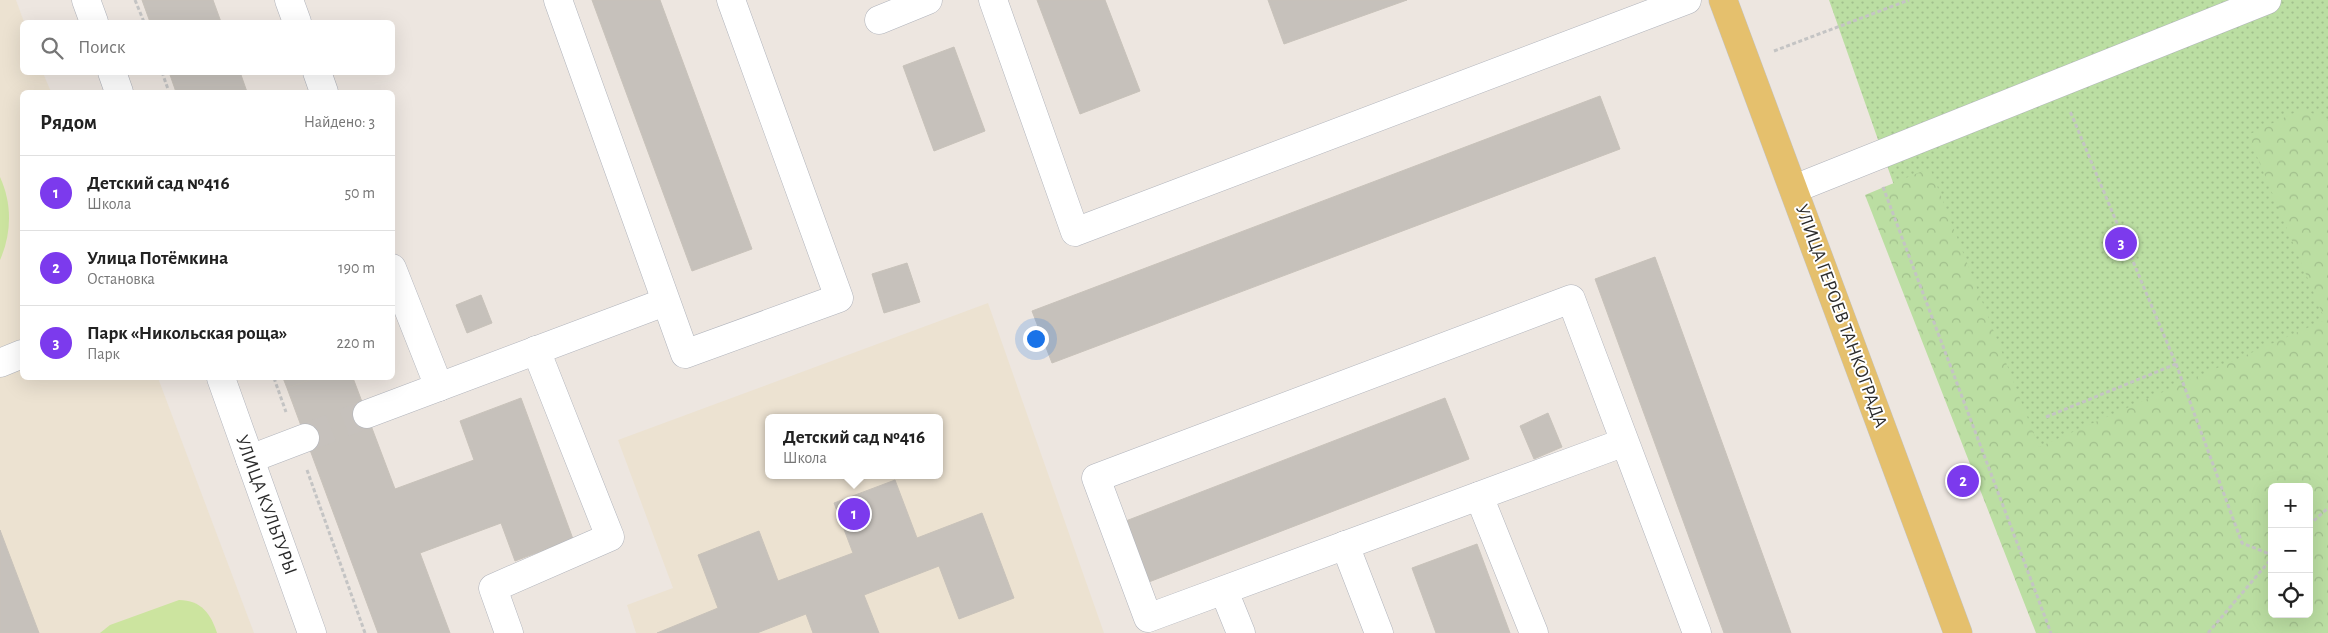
<!DOCTYPE html>
<html lang="ru">
<meta charset="utf-8">
<style>
:root{--surface:#fff;--page:#f2f2f2;--text:#222;--muted:#767676;--line:#e0e0e0;--accent:#7c3aed}
body{margin:0;font-family:"Alegreya Sans",sans-serif;background:var(--page);color:var(--text)}
.controls{position:absolute;right:15px;bottom:15px;display:grid;overflow:hidden;border-radius:8px;box-shadow:0 5px 20px #0002}
.controls button{width:45px;height:45px;display:grid;place-items:center;padding:0;border:0;border-bottom:1px solid var(--line);background:var(--surface);color:var(--text);font:25px sans-serif}
.you{position:absolute;left:1035px;top:338px;width:18px;height:18px;margin:-12px;border:4px solid #fff;border-radius:50%;background:#1a73e8;box-shadow:0 0 0 8px #1a73e833}
.badge{display:grid;place-items:center;width:32px;height:32px;border-radius:50%;background:var(--accent);color:#fff;font-size:16px;font-weight:700}
.pin{position:absolute;translate:-50% -50%;border:2px solid #fff;box-shadow:0 1px 5px #0006}
.popup{position:absolute;left:765px;top:414px;width:178px;height:65px;box-sizing:border-box;display:grid;place-content:center;border-radius:8px;background:var(--surface);filter:drop-shadow(0 1px 4px #0005);font-size:16px;white-space:nowrap;color:var(--muted)}
.popup b{font-size:19px;color:var(--text)}
.popup::after{content:'';position:absolute;left:50%;top:100%;margin-left:-10px;border:10px solid transparent;border-top-color:var(--surface)}
.list{margin:0;padding:0;list-style:none}
h2{display:flex;justify-content:space-between;align-items:center;height:65px;margin:0;padding:0 20px;font-size:21px}
h2 small{font-size:16px;font-weight:400;color:var(--muted)}
.list li{display:grid;grid-template-columns:32px 1fr auto;gap:15px;align-items:center;box-sizing:border-box;height:75px;padding:0 20px;border-top:1px solid var(--line)}
.list b{display:block;font-size:19px;white-space:nowrap}
.list p{margin:0;font-size:16px;white-space:nowrap;color:var(--muted)}
.list em{font-size:16px;font-style:normal;color:var(--muted)}
.icon{flex:none;width:28px;height:28px;fill:none;stroke:currentColor;stroke-width:2;stroke-linecap:round;stroke-linejoin:round}
.map{position:relative;flex:none;width:2328px;height:633px;overflow:hidden}
.search{position:absolute;background:var(--surface);box-shadow:0 5px 20px #0002;left:20px;top:20px;width:375px;height:55px;display:flex;align-items:center;gap:12px;box-sizing:border-box;padding:0 18px;border-radius:8px;color:var(--muted);font-size:19px}
.panel{position:absolute;background:var(--surface);box-shadow:0 5px 20px #0002;left:20px;top:90px;width:375px;height:290px;border-radius:8px}
.map>svg:first-child{display:block}
.education{fill:#ece2d1;fill-rule:evenodd}
.green{fill:url(#green-dots);fill-rule:evenodd}
.forest{fill:url(#forest-crowns);fill-rule:evenodd}
.pitch{fill:#cce49f}
.building{fill:#c6c1bb;stroke:#c8c2ba}
.lines{fill:none;stroke-linecap:round;stroke-linejoin:round}
.minor-tunnel{stroke:#c6c1bc;stroke-width:28;stroke-dasharray:28 14;stroke-linecap:butt}
.minor-casing{stroke:#b0b3bb;stroke-width:29}
.major-casing{stroke:#c4c4c4;stroke-width:29}
.path{stroke:#c4c4c4;stroke-width:3;stroke-dasharray:4 2.5;stroke-linecap:butt}
.minor{stroke:#fff;stroke-width:28}
.major{stroke:#e5c06d;stroke-width:28}
.labels{text-anchor:middle;dominant-baseline:central;stroke-width:4;stroke-linejoin:round;paint-order:stroke}
.street-label{font-size:19px;fill:#2c2c2c;stroke:#fff}
</style>
<div class="map">
<svg width="2328" height="633" viewBox="0 0 2328 633">
<defs>
<pattern id="green-dots" width="8" height="8" patternUnits="userSpaceOnUse" patternTransform="scale(1.25)"><rect width="8" height="8" fill="#bbdea2"/><path d="M2 2h.1M6 6h.1" fill="none" stroke="#a1bf8c" stroke-width="1.8" stroke-linecap="round"/></pattern>
<pattern id="forest-crowns" width="20" height="18" patternUnits="userSpaceOnUse" patternTransform="scale(1.25)"><rect width="20" height="18" fill="#bbdea2"/><path d="M2 6a3 3 0 1 1 6 0M12 15a3 3 0 1 1 6 0" fill="none" stroke="#a1bf8c"/></pattern>
</defs>
<rect width="100%" height="100%" fill="#ede6e0"/>
<g class="education">
<polygon points="0,0 16,0 24,22 22,22 22,72 43,73 51,92 22,92 22,378 158,378 254,633 0,633"/>
<path d="M988,303L1104,633H636L627,605L673,588L618,440ZM769,418H939V475H769Z"/>
</g>
<path class="green" d="M1829,0H2328V633H2051ZM2272,487H2309V614H2272Z"/>
<path class="forest" d="M2302,109L2328,120V633H2036L1865,195L1930,168L2039,447L2325,320L2248,135ZM2272,487H2309V614H2272Z"/>
<g class="pitch">
<path d="M0,177C12,203 12,233 0,260Z"/>
<path d="M179,600C201,600 211,614 217,633H100L110,625Z"/>
</g>
<g class="building">
<polygon points="142,0 213,0 221,22 150,22"/>
<polygon points="592,0 660,0 752,249 692,271"/>
<polygon points="1037,0 1105,0 1140,91 1080,114"/>
<polygon points="1268,0 1407,0 1284,44"/>
<polygon points="954,47 985,131 934,151 903,66"/>
<polygon points="169,72 240,72 247,92 176,92"/>
<polygon points="1600,96 1620,149 1052,363 1032,311"/>
<polygon points="1655,257 1791,633 1724,633 1595,279"/>
<polygon points="907,263 920,302 884,313 872,274"/>
<polygon points="481,295 492,323 467,333 456,305"/>
<polygon points="283,378 316,378 287,388"/>
<polygon points="316,378 353,378 395,489 474,460 460,421 521,398 573,539 515,561 501,523 420,553 450,633 378,633 287,388"/>
<polygon points="1445,398 1469,459 1141,585 1118,524"/>
<polygon points="1548,413 1562,447 1534,459 1520,426"/>
<polygon points="895,480 917,538 982,513 1014,598 959,619 939,566 864,595 879,633 813,633 806,614 757,633 657,633 718,608 698,555 759,531 778,581 853,553 834,503"/>
<polygon points="0,530 39,633 0,633"/>
<polygon points="1477,544 1510,633 1436,633 1412,568"/>
</g>
<g class="lines">
<polyline class="minor-tunnel" points="305,438 367,414"/>
<g class="minor-casing">
<g id="minor">
<polyline points="86,0 94,22"/>
<polyline points="289,0 297,22"/>
<polyline points="558,0 685,354 839,298 731,0"/>
<polyline points="993,0 1075,232 1687,0"/>
<polyline points="879,20 928,0"/>
<polyline points="112,72 119,92"/>
<polyline points="317,72 324,92"/>
<polyline points="1794,189 2267,0"/>
<polyline points="392,268 439,387"/>
<polyline points="0,363 22,354"/>
<polyline points="221,378 312,633"/>
<polyline points="367,414 665,302"/>
<polyline points="1625,442 1148,618 1096,478 1571,299 1697,633"/>
<polyline points="250,459 305,438"/>
<polyline points="1479,496 1534,633"/>
<polyline points="1345,545 1379,633"/>
<polyline points="1224,591 1241,633"/>
<polyline points="509,633 493,588 610,537 536,350"/>
</g>
</g>
<g class="major-casing">
<polyline id="major" points="1723,0 1958,633"/>
</g>
<g class="path">
<polyline points="135,0 144,22"/>
<polyline points="1774,51 1909,0"/>
<polyline points="162,72 169,92"/>
<polyline points="1883,187 2051,633"/>
<polyline points="2176,364 2242,543 2272,555"/>
<polyline points="274,378 286,412"/>
<polyline points="2046,417 2176,364 2070,111"/>
<polyline points="307,470 365,633"/>
<polyline points="2309,525 2328,508"/>
<polyline points="2208,633 2272,558"/>
</g>
<use href="#minor" class="minor"/>
<use href="#major" class="major"/>
</g>
<g class="labels">
<g class="street-label">
<text transform="translate(1841 316) rotate(70)">УЛИЦА ГЕРОЕВ ТАНКОГРАДА</text>
<text transform="translate(266 505) rotate(70)">УЛИЦА КУЛЬТУРЫ</text>
</g>
</g>
</svg>
<div class="controls">
<button>+</button>
<button>−</button>
<button><svg class="icon" aria-label="locate" viewBox="0 0 24 24"><circle cx="12" cy="12" r="6"/><path d="M12 2v4M12 18v4M2 12h4M18 12h4"/></svg></button>
</div>
<div class="you"></div>
<div class="pin badge" style="left:854px;top:514px">1</div>
<div class="popup"><b>Детский сад №416</b>Школа</div>
<div class="pin badge" style="left:1963px;top:481px">2</div>
<div class="pin badge" style="left:2121px;top:243px">3</div>
<div class="search"><svg class="icon" aria-label="search" viewBox="0 0 24 24"><circle cx="10" cy="10" r="6"/><path d="M15 15l6 6"/></svg>Поиск</div>
<section class="panel">
<h2>Рядом<small>Найдено: 3</small></h2>
<ul class="list">
<li><span class="badge">1</span><div><b>Детский сад №416</b><p>Школа</p></div><em>50 m</em></li>
<li><span class="badge">2</span><div><b>Улица Потёмкина</b><p>Остановка</p></div><em>190 m</em></li>
<li><span class="badge">3</span><div><b>Парк «Никольская роща»</b><p>Парк</p></div><em>220 m</em></li>
</ul>
</section>
</div>
